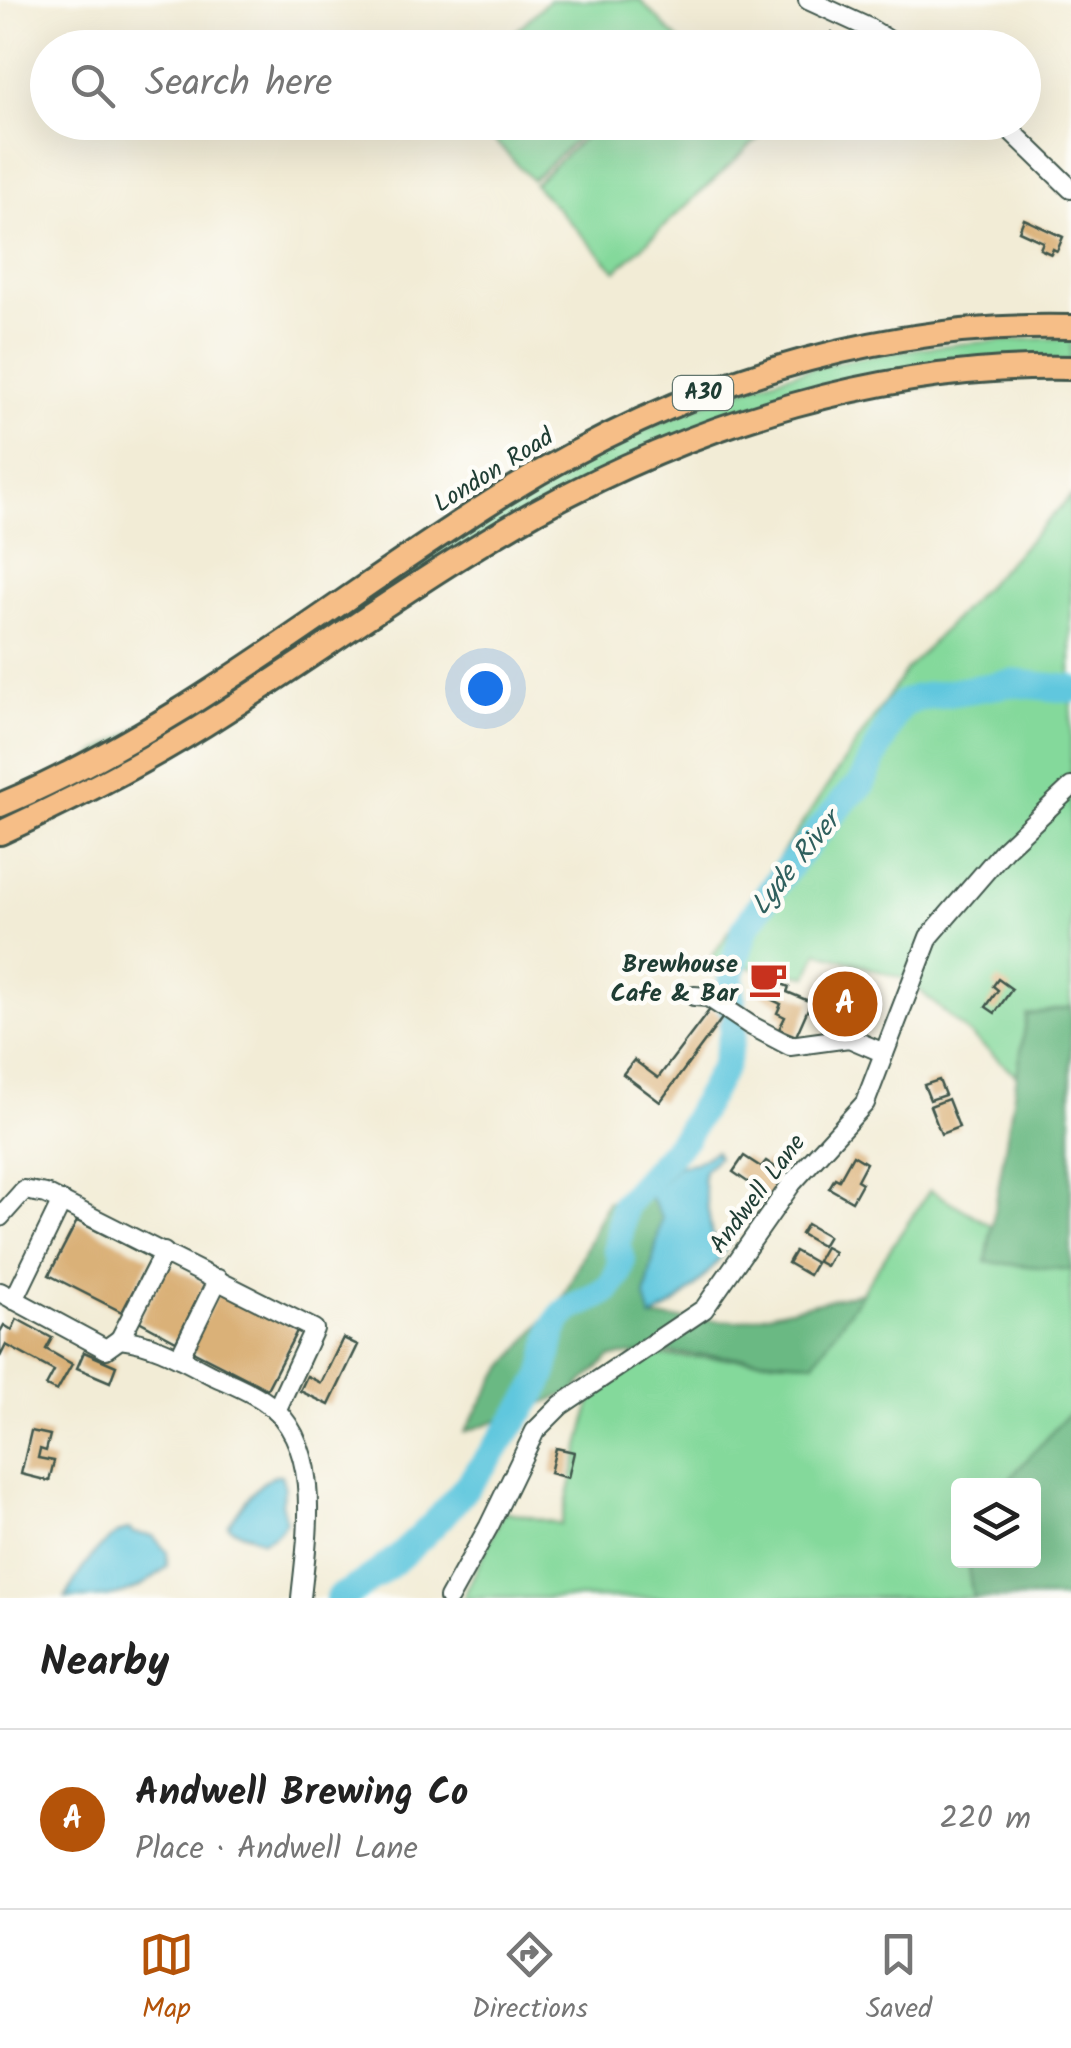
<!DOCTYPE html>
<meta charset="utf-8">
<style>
:root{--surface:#fff;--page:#f6f6f6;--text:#222;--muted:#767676;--line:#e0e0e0;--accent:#b45309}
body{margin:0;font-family:Kalam,sans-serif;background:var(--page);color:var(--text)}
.controls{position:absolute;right:30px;bottom:30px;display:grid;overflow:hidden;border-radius:10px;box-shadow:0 10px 40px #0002}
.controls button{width:90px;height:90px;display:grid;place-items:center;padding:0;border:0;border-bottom:2px solid var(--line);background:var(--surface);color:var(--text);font:50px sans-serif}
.you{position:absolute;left:485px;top:688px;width:35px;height:35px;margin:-25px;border:8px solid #fff;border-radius:50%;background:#1a73e8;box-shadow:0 0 0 15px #1a73e833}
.badge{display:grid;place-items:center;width:65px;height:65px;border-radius:50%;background:var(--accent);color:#fff;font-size:32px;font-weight:700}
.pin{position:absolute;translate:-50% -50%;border:5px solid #fff;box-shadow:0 2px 10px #0006}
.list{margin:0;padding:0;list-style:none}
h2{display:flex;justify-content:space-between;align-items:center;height:130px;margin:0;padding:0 40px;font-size:42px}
h2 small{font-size:32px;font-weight:400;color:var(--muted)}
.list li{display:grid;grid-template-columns:65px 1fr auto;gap:30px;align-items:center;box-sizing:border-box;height:180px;padding:0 40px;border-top:2px solid var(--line)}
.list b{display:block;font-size:38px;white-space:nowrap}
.list p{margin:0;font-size:32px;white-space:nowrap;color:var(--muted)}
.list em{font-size:32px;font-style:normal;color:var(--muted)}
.icon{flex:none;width:55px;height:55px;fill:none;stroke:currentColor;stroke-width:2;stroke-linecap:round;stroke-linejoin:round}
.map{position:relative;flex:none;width:1071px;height:1598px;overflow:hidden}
.search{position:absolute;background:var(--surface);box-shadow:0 10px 40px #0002;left:30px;right:30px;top:30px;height:110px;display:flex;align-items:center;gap:25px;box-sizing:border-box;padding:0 35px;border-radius:55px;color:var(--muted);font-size:38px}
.sheet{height:310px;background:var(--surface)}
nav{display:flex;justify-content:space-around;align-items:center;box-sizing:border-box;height:140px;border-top:2px solid var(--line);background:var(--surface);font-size:28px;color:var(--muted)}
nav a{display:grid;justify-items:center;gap:5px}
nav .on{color:var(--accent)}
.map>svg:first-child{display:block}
.green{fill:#84d99b;stroke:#528b68;stroke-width:2.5}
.forest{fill:#6bb983;stroke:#457b5c;stroke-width:2.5}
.water{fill:#60c7de;stroke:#408289;stroke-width:2.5}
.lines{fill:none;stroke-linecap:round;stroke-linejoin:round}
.river{stroke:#60c7de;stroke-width:28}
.building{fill:#dab178}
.minor-casing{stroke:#3f574c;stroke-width:22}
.major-casing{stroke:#3f574c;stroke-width:28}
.minor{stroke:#fff;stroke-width:18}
.major{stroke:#f6be87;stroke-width:22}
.labels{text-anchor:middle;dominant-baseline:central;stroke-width:9;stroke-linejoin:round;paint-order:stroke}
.shield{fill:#fdfcf7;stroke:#62766e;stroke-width:2.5}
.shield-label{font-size:22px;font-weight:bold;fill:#1f3d34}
.street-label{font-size:25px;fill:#1f3d34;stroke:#fdfcf7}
.poi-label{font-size:25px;font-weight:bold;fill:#1f3d34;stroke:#fdfcf7;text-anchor:end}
.water-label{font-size:28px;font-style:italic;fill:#2f605e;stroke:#fdfcf7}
</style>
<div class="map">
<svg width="1071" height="1598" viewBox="0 0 1071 1598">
<rect width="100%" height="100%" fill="#fdfcf7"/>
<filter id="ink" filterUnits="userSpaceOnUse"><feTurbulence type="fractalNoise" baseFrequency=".01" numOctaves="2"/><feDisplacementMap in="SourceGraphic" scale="20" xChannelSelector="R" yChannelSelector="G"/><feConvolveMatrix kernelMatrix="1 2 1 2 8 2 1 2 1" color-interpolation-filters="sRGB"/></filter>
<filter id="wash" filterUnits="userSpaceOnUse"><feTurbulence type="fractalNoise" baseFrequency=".0048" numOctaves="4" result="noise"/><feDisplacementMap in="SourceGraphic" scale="40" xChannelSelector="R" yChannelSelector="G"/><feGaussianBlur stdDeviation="2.25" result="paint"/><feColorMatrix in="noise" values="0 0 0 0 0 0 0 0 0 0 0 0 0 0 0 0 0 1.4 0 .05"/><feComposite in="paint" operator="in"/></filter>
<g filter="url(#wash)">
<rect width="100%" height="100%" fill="#f2ecd6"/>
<g class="green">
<polygon points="549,0 640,0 680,42 673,48 499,47"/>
<polygon points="478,123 594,123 532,180"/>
<polygon points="599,123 754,123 764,133 616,271 534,184"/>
<path d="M1071,338V360L699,426L213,711L0,825V813C120,739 241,664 361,590C491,510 619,429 764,382C863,350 968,340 1071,338Z"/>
<polygon points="1071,496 1071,1007 1027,1015 1017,1076 908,980 818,952 808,976 709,961 906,670"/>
<polygon points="930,1190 992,1226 986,1262 1071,1270 1071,1411 1004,1485 958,1486 958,1560 967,1561 973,1598 463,1598 504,1511 561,1524 591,1402 636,1355 814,1362"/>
</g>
<g class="forest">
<polygon points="1071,1007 1071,1270 986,1262 1027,1015"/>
<polygon points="650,1197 662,1218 645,1296 652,1318 738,1321 863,1292 814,1362 654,1352 610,1357 573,1392 465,1432 497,1376 564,1296 607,1202"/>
<polygon points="1071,1411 1071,1598 973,1598 967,1561 1034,1560 1034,1486 1004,1485"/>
</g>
<g class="water">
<path d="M715,1151L718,1157L704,1170L703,1179L712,1236L729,1243C716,1269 679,1306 651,1318L645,1297L662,1218L649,1195L679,1165L695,1163Z"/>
<path d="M275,1475H281L285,1488L281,1503L286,1521C280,1532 273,1538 262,1541C251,1533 238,1534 228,1526C241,1507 254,1485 275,1475Z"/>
<path d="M129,1529L133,1533L153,1536L167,1552V1566C133,1598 111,1598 65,1598C79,1572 100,1538 129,1529Z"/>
</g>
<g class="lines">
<path class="river" d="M339,1598C411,1559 461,1498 507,1432C518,1415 532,1398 541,1380C550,1362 548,1338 558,1321C574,1294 613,1308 622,1260L617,1249L624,1205L686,1136L725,1065L733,1032L731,975L745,928L783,873L848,796L861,785L893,716L902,704L917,698L1011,683L1071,689"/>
</g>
<g id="blocks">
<g class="building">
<polygon points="832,32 850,48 835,48 826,40"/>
<polygon points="1024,219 1063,237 1057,251 1053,249 1051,254 1040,249 1043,242 1019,231"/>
<polygon points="829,974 868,983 857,1033 828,1026 833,1005 822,1003"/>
<polygon points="765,977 789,987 787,992 811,1002 796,1036 779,1029 785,1017 777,1013 781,1004 758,993"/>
<polygon points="998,979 1012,989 995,1013 986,1007 998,990 993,986"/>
<polygon points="711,1008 723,1017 660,1102 623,1074 634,1060 658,1078"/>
<polygon points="939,1080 945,1095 930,1100 924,1085"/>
<polygon points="948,1099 959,1127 941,1134 930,1106"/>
<polygon points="853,1155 866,1163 857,1180 862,1183 852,1201 829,1188 835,1178 839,1180"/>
<polygon points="744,1156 761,1167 766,1161 775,1167 771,1174 785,1183 769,1207 753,1197 758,1189 733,1172"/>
<polygon points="77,1221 150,1258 122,1312 49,1275"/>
<polygon points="807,1224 828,1236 822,1246 801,1234"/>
<polygon points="825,1247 834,1252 826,1266 817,1261"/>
<polygon points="795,1251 816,1263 809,1275 788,1263"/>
<polygon points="168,1265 205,1284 176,1341 139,1321"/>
<polygon points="220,1289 298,1329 267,1389 189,1349"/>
<polygon points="17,1319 52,1338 46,1349 72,1364 57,1391 46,1386 54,1371 6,1345 0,1357 0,1332 4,1325 12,1330"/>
<polygon points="343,1338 358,1345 329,1405 300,1391 307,1376 321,1383"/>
<polygon points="84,1352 116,1366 110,1382 77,1368"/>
<polygon points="31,1431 50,1435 46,1451 40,1449 38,1458 54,1461 49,1481 21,1474"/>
<polygon points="556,1448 574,1452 568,1478 550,1473"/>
</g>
</g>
</g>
<g filter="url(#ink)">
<use href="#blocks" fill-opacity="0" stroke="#3f574c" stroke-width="2.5"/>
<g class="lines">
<g class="minor-casing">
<g id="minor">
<polyline points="808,0 869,28 901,48"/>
<polyline points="1002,122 1071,189"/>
<polyline points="694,996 708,997 750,1025 790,1046 849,1038 884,1053"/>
<polyline points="0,1217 24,1190 46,1194 314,1329 276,1411"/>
<path d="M0,1292L106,1349L120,1339C155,1343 181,1359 212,1375C230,1383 251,1391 267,1403C324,1444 307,1538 301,1598"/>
<polyline points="14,1300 62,1201"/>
<polyline points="120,1339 164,1252"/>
<polyline points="179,1358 218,1279"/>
<polyline points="449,1598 489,1526 535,1431 561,1405 704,1309 792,1183 865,1103 929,937 1004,850 1071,787"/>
</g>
</g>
<g class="major-casing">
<g id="major">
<path d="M0,805C184,728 339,596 507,492C677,387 869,322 1071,327"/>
<path d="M0,833C78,797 154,758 226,711C330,645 430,571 537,511C700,422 883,364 1071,368"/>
</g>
</g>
<use href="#minor" class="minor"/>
<use href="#major" class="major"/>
</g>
</g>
<defs>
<g id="cafe-bare" transform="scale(3)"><path d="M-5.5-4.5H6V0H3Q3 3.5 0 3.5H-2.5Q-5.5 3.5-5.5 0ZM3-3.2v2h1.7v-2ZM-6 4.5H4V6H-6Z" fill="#c8321e" stroke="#fdfcf7" stroke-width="2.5" paint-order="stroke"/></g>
</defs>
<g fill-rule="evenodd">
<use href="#cafe-bare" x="768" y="979"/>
</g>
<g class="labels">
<rect class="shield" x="673" y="376" width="60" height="34" rx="8"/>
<g class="shield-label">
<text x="703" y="393">A30</text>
</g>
<g class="street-label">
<text transform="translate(494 471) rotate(-32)">London Road</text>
<text transform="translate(758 1194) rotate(-53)">Andwell Lane</text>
</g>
<g class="poi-label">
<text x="738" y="965">Brewhouse<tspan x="738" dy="29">Cafe &amp; Bar</tspan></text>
</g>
<g class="water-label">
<text transform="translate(796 864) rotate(-51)">Lyde River</text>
</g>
</g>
</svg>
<div class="controls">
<button><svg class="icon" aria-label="layers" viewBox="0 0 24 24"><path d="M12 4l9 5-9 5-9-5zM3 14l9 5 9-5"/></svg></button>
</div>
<div class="you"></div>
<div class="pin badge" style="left:845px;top:1004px">A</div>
<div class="search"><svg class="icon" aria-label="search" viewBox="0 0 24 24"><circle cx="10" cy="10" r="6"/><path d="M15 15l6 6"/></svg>Search here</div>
</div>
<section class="sheet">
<h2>Nearby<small></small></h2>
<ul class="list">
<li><span class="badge">A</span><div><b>Andwell Brewing Co</b><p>Place · Andwell Lane</p></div><em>220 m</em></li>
</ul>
</section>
<nav>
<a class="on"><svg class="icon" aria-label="map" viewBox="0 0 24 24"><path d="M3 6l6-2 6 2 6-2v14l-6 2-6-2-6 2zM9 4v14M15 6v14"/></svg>Map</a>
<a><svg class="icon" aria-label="directions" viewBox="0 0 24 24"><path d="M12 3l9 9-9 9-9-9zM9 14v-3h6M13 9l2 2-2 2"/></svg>Directions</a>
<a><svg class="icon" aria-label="saved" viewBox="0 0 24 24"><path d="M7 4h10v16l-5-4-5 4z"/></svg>Saved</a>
</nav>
